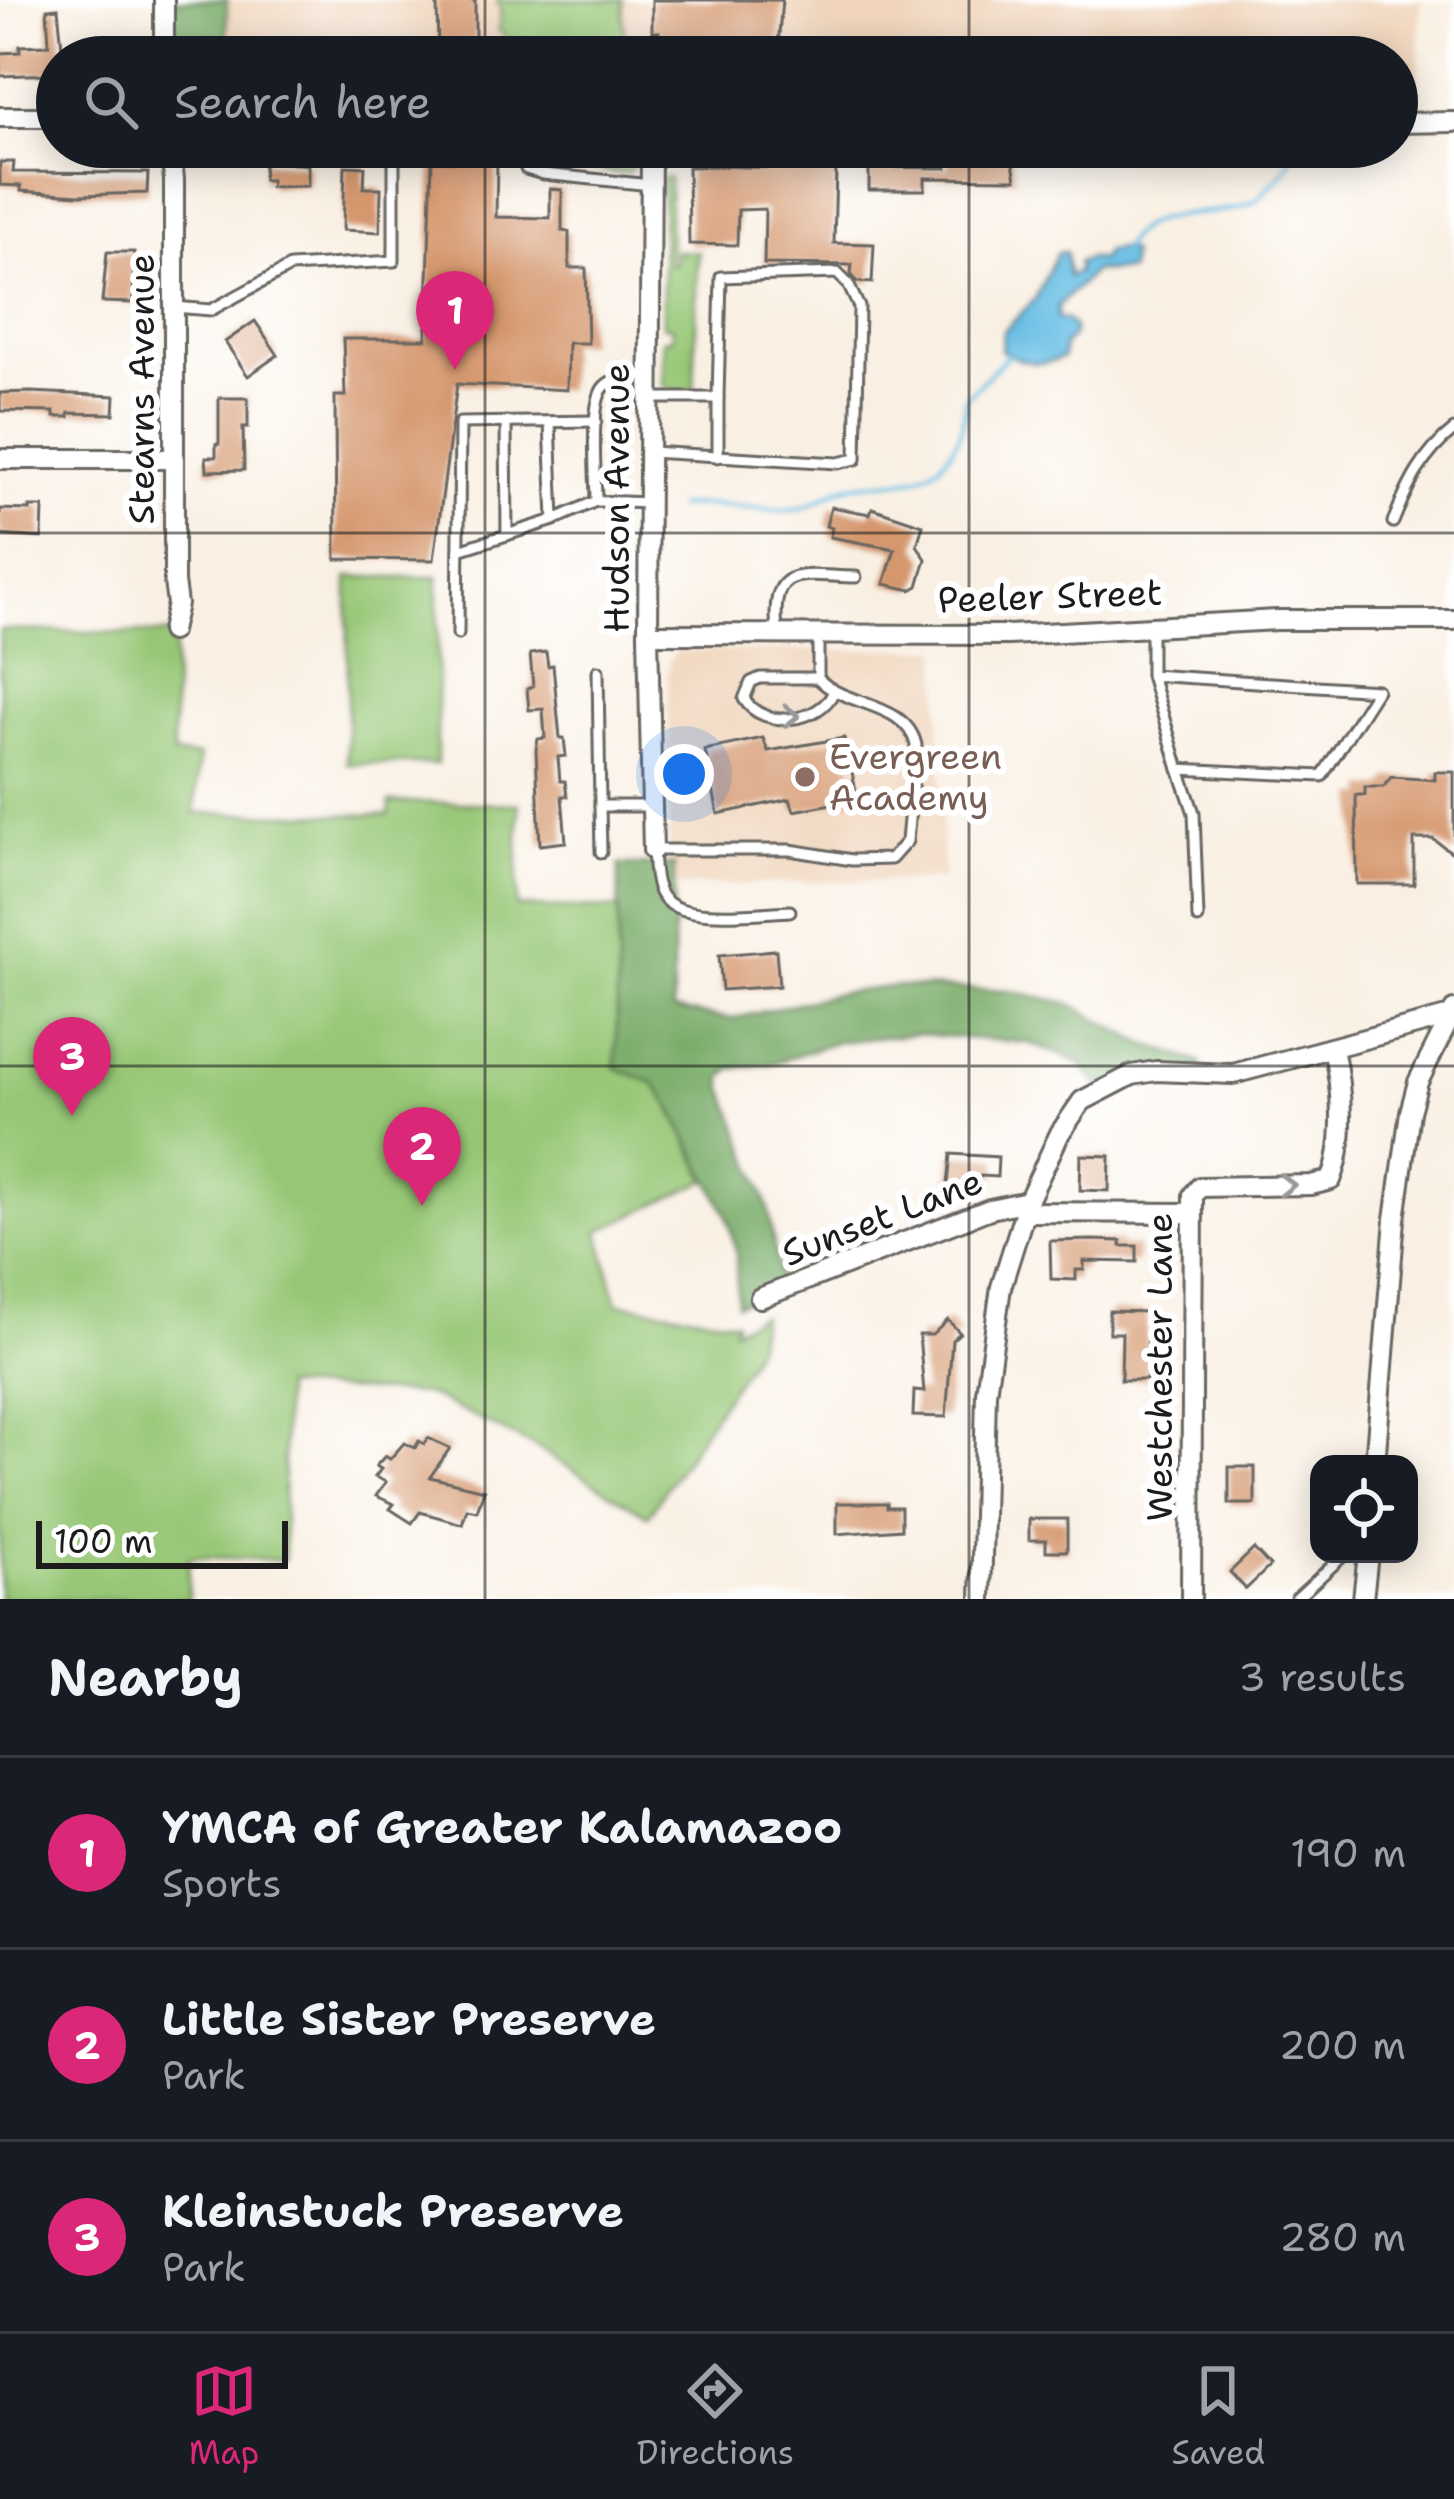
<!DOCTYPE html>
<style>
:root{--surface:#171b24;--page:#242831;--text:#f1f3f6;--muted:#9ea1a6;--line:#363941;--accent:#db2777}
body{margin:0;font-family:"Shantell Sans",sans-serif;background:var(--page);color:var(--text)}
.controls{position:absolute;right:36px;bottom:36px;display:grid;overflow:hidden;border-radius:24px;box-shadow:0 6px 30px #0003}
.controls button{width:108px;height:108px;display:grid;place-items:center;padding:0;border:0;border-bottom:3px solid var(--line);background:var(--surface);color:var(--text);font:60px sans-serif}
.scale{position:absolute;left:36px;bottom:30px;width:252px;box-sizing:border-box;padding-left:12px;border:6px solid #1c1c1c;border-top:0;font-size:33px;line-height:42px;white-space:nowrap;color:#1c1c1c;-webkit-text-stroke:9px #fff;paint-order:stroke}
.you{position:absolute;left:684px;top:774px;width:42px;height:42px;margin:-30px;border:9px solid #fff;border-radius:50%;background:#1a73e8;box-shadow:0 0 0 18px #1a73e833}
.badge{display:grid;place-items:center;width:78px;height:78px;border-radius:50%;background:var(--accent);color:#fff;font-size:39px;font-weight:700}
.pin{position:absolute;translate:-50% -99px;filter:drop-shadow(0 3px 6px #0008)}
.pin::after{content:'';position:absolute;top:63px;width:42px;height:36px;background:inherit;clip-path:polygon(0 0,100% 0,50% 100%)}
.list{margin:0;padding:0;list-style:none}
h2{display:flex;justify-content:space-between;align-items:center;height:156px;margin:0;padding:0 48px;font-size:51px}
h2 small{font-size:39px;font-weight:400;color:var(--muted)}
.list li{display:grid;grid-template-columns:78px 1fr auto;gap:36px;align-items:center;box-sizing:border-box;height:192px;padding:0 48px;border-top:3px solid var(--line)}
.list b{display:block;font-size:45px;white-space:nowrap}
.list p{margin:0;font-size:39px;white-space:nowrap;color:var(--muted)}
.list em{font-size:39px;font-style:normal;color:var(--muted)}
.icon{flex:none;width:66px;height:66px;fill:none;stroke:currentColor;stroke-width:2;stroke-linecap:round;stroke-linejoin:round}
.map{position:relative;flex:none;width:1454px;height:1599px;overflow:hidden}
.search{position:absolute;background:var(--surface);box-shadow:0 6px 30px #0003;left:36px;right:36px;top:36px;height:132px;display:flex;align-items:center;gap:30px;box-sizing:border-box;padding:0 42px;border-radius:66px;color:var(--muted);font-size:45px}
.sheet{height:732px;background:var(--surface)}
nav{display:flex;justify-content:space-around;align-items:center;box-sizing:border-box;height:168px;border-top:3px solid var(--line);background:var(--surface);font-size:33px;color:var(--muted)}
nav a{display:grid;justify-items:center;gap:6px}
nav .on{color:var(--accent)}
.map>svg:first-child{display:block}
.built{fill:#f0d5bc}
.green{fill:#97c776;stroke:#5a7249;stroke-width:3}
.forest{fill:#79ac67;stroke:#4a6442;stroke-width:3}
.water{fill:#67bee4;stroke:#426d80;stroke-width:3}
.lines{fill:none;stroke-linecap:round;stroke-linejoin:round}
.stream{stroke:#67bee4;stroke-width:4.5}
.building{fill:#d5986e}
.lane-casing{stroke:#696662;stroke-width:15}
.street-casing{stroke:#696662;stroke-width:24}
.lane{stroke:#fff;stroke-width:9}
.street{stroke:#fff;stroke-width:18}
.oneway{stroke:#999}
.grid{fill:none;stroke:#1c1c1c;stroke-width:3;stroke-opacity:0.55}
.education-dot{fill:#8d6e63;stroke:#fff;stroke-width:4.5}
.labels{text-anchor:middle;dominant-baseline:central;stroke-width:12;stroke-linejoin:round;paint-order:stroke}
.street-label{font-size:36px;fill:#1c1c1c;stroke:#fff}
.education-label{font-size:36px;fill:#785e54;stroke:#fff;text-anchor:start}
</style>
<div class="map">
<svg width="1454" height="1599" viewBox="0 0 1454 1599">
<rect width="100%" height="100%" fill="#fff"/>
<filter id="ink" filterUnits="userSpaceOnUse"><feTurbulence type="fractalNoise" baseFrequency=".00833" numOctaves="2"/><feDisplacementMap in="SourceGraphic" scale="24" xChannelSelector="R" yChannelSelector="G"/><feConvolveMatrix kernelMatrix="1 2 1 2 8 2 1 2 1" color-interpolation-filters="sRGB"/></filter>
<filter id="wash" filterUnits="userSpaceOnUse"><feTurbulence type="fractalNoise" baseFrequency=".004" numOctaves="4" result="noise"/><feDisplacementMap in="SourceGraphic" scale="48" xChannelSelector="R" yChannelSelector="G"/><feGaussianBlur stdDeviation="2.7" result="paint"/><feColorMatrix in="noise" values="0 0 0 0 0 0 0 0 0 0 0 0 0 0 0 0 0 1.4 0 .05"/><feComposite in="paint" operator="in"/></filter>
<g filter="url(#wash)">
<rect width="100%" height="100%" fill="#f9f0e3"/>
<g class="built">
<polygon points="176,0 1421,0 1418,108 1397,108 1397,57 176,57"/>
<polygon points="939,649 943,879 669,886 668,674 670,659 677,651"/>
</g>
<g class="green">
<polygon points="497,0 623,0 624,41 511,41 498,30 501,11"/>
<polygon points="528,147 634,149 635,164 628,173 612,173 588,165 591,150 553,150 538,166 531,161"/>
<polygon points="662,178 669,178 670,264 675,264 675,251 698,252 694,392 673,391 663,385 663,340 672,338 673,327 663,326"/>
<polygon points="348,577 438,577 437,764 347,764"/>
<polygon points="0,630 174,634 173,755 199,756 195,813 389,815 390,802 519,804 517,907 619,909 616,1068 654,1083 670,1105 707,1180 599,1231 617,1303 735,1321 733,1329 761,1315 757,1344 747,1364 648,1516 532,1445 426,1394 283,1387 284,1560 189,1557 188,1599 0,1599"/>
</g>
<g class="forest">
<polygon points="172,0 227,0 227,37 208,37 208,57 172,57"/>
<polygon points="619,865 674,865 673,1010 732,1019 839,993 898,986 1010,991 1068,1003 1145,1044 1200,1062 1200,1072 1100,1088 1079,1062 1029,1043 916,1034 835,1042 774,1063 731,1069 723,1077 723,1085 768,1207 781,1288 737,1304 736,1251 726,1213 670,1105 654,1083 616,1068"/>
</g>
<path class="water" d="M1124,248L1131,253L1129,271H1094L1058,306L1057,318L1067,320L1074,328L1072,337L1064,344L1063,357C1043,368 1019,363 1001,350L1003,332L1035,299L1057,253L1066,252L1068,276L1078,272V262L1089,258L1101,260L1106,251Z"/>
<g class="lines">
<g class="stream">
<path d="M1123,249C1145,200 1219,223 1255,201C1261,198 1264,192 1269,187C1282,175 1291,166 1293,147"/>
<path d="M678,507C716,501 751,511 789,510C812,509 828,492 849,486C870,481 894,484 914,478C949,469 966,431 965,399L1009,354"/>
</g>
</g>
<g id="blocks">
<g class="building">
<polygon points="437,0 475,0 475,47 466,48 466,57 438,57"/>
<polygon points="652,0 782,0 777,57 659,57 659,32 652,32"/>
<polygon points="58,8 63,57 57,57 57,74 0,76 0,53 20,52 20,46 49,45 47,9"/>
<polygon points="982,157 1012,157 1016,179 925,178 925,190 869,190 869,167 947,168 948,158"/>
<polygon points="264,161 308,165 308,186 270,187 271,180 263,180"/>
<polygon points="432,161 497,161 496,217 550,218 550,189 562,190 562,231 569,232 569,268 586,268 588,343 568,343 567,390 457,384 434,560 336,559 335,396 345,396 343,339 426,339"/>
<polygon points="0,162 14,162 13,172 148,173 147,193 79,195 21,191 21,186 0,185"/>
<polygon points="345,166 365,167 364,188 381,188 380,232 343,230"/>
<polygon points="715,166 836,170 834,243 874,244 872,283 857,282 851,274 852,265 764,264 765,209 738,210 737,245 689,244 688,167"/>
<polygon points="107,252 134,252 133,303 102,302"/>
<polygon points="255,321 278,355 248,376 225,342"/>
<polygon points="31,392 115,396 114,414 69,413 69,417 54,417 54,412 0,411 0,393"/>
<polygon points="219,398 248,398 248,427 243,427 244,470 207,471 206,457 216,457 216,444 219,444"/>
<polygon points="30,507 43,507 42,538 0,535 0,509 30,510"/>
<polygon points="831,507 870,514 872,508 923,525 917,545 926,559 918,586 911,590 884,584 895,549 830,537 832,528 826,526"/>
<polygon points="546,652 548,666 553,665 560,738 564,738 566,756 558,757 560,781 565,781 567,796 562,796 566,842 540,845 536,750 538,739 545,738 543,709 529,710 527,689 533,686 530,654"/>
<polygon points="763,738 768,751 844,738 858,799 794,811 790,799 718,814 705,750"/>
<polygon points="1435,772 1454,772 1454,854 1433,839 1414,839 1414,884 1357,884 1356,795 1365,795 1365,787 1384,787 1391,777 1435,780"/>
<polygon points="776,950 779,986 722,990 719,955"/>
<polygon points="951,1154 998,1157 997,1177 981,1176 973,1186 948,1184"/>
<polygon points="1081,1155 1110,1156 1109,1191 1080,1190"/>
<polygon points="1093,1240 1121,1241 1121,1246 1137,1246 1137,1262 1084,1261 1084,1270 1076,1270 1076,1280 1051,1279 1050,1241"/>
<polygon points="1109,1311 1147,1312 1147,1380 1121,1380 1122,1333 1109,1333"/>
<polygon points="948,1320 960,1333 952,1340 946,1417 913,1416 914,1391 924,1392 919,1335 932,1335"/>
<polygon points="428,1438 450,1448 430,1477 484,1490 477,1511 467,1509 462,1524 420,1512 412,1523 390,1509 394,1504 376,1496 386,1482 375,1477 381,1469 376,1466 385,1456 390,1459 404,1443 415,1448 419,1441 424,1444"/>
<rect x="1229" y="1467" width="26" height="37"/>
<polygon points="837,1503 887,1503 887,1507 901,1507 901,1529 837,1534"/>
<polygon points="1029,1519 1067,1519 1067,1551 1046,1551 1046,1540 1029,1540"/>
<polygon points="1254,1549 1270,1566 1246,1589 1230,1572"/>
</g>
</g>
</g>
<g filter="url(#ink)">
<use href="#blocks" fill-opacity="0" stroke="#696662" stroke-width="3"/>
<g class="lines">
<g class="lane-casing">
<g id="lane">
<polyline points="518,147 526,169 543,174 651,185"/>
<polyline points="174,307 211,310 290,267 394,261 394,147"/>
<polyline points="650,398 718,398 721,277 837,273 848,284 859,307 856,459 838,463 650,452"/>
<polyline points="506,422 507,535"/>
<polyline points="550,422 554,520"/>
<polyline points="718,457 718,398"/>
<path d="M650,503L596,501C596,477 589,403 604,387C615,375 636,376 650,374"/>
<path d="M1393,522C1408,485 1422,455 1454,430"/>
<polyline points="459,550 554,520 596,501"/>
<path d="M777,632C770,562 800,576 856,577"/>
<polyline points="458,634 460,423 596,421"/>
<polyline points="598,671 600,806 652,806"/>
<polyline points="1151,675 1377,690 1322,776 1179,769 1151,675 1151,627"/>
<path d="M818,678H760L751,682L744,699C763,730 821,723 834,691"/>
<polyline points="1179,769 1194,813 1198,918"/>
<polyline points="600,806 601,852"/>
<path d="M790,911C760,912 680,924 662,896C654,884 654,864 653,850H790L852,860L891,859L907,841L916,745C906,701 843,707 818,678V636"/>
<polyline points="1296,1599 1345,1554"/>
</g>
</g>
<g class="street-casing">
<g id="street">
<polyline points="164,0 164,57"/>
<polyline points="0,117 57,117"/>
<polyline points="1397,123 1454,122"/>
<polyline points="171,147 174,180 174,582 177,604 171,631"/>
<polyline points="651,147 648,634 653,850"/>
<polyline points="0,459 173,459"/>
<polyline points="648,634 1008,635 1277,620 1454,620"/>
<polyline points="1025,1212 1190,1213"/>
<polyline points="760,1298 990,1209 1028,1201"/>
<polyline points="1375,1464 1395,1219 1410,1112 1418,1082 1454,1010"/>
<polyline points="981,1599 986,1393 1001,1287 1028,1201 1060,1133 1082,1101 1132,1075 1156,1071 1233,1074 1454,1015"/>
<path d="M1191,1599L1193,1195L1200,1187L1311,1185L1331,1180C1346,1144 1342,1088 1333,1049"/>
<polyline points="1363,1599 1368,1554"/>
</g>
</g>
<use href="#lane" class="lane"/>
<use href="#street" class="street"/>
</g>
<defs><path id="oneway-chevron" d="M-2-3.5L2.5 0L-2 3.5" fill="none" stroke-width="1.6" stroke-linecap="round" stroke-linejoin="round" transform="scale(3)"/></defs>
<g class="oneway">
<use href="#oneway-chevron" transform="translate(791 716)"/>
<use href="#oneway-chevron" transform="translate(1287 1185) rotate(-1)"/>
</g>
</g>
<path class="grid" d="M485,0V57M969,0V57M485,147V1599M969,147V1599M0,533H1454M0,1066H1454"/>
<circle class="education-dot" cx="805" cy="777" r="12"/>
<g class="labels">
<g class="street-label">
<text transform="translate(141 389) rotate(-90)">Stearns Avenue</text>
<text transform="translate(616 498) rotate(-90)">Hudson Avenue</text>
<text transform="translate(1050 596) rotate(-2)">Peeler Street</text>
<text transform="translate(882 1217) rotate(-21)">Sunset Lane</text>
<text transform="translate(1159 1367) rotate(-90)">Westchester Lane</text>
</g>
<g class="education-label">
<text x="829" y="756">Evergreen<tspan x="829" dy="41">Academy</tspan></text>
</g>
</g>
</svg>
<div class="controls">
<button><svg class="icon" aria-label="locate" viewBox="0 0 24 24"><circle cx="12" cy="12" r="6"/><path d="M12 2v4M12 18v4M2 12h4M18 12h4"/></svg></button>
</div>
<div class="scale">100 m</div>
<div class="you"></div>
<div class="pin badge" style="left:455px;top:370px">1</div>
<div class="pin badge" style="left:422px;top:1206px">2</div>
<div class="pin badge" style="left:72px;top:1116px">3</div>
<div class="search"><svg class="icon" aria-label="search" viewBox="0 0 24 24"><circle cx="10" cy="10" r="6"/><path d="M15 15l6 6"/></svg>Search here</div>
</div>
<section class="sheet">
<h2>Nearby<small>3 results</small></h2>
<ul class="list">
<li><span class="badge">1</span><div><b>YMCA of Greater Kalamazoo</b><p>Sports</p></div><em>190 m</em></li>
<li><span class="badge">2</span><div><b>Little Sister Preserve</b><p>Park</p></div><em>200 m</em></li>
<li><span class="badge">3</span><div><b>Kleinstuck Preserve</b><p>Park</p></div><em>280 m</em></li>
</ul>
</section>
<nav>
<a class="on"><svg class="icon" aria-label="map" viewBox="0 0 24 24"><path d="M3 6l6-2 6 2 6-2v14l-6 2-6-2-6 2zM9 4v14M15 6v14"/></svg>Map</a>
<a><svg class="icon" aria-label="directions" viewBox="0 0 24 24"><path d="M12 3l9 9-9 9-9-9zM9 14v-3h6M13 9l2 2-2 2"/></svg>Directions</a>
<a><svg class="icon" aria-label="saved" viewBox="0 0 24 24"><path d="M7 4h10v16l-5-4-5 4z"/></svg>Saved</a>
</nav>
